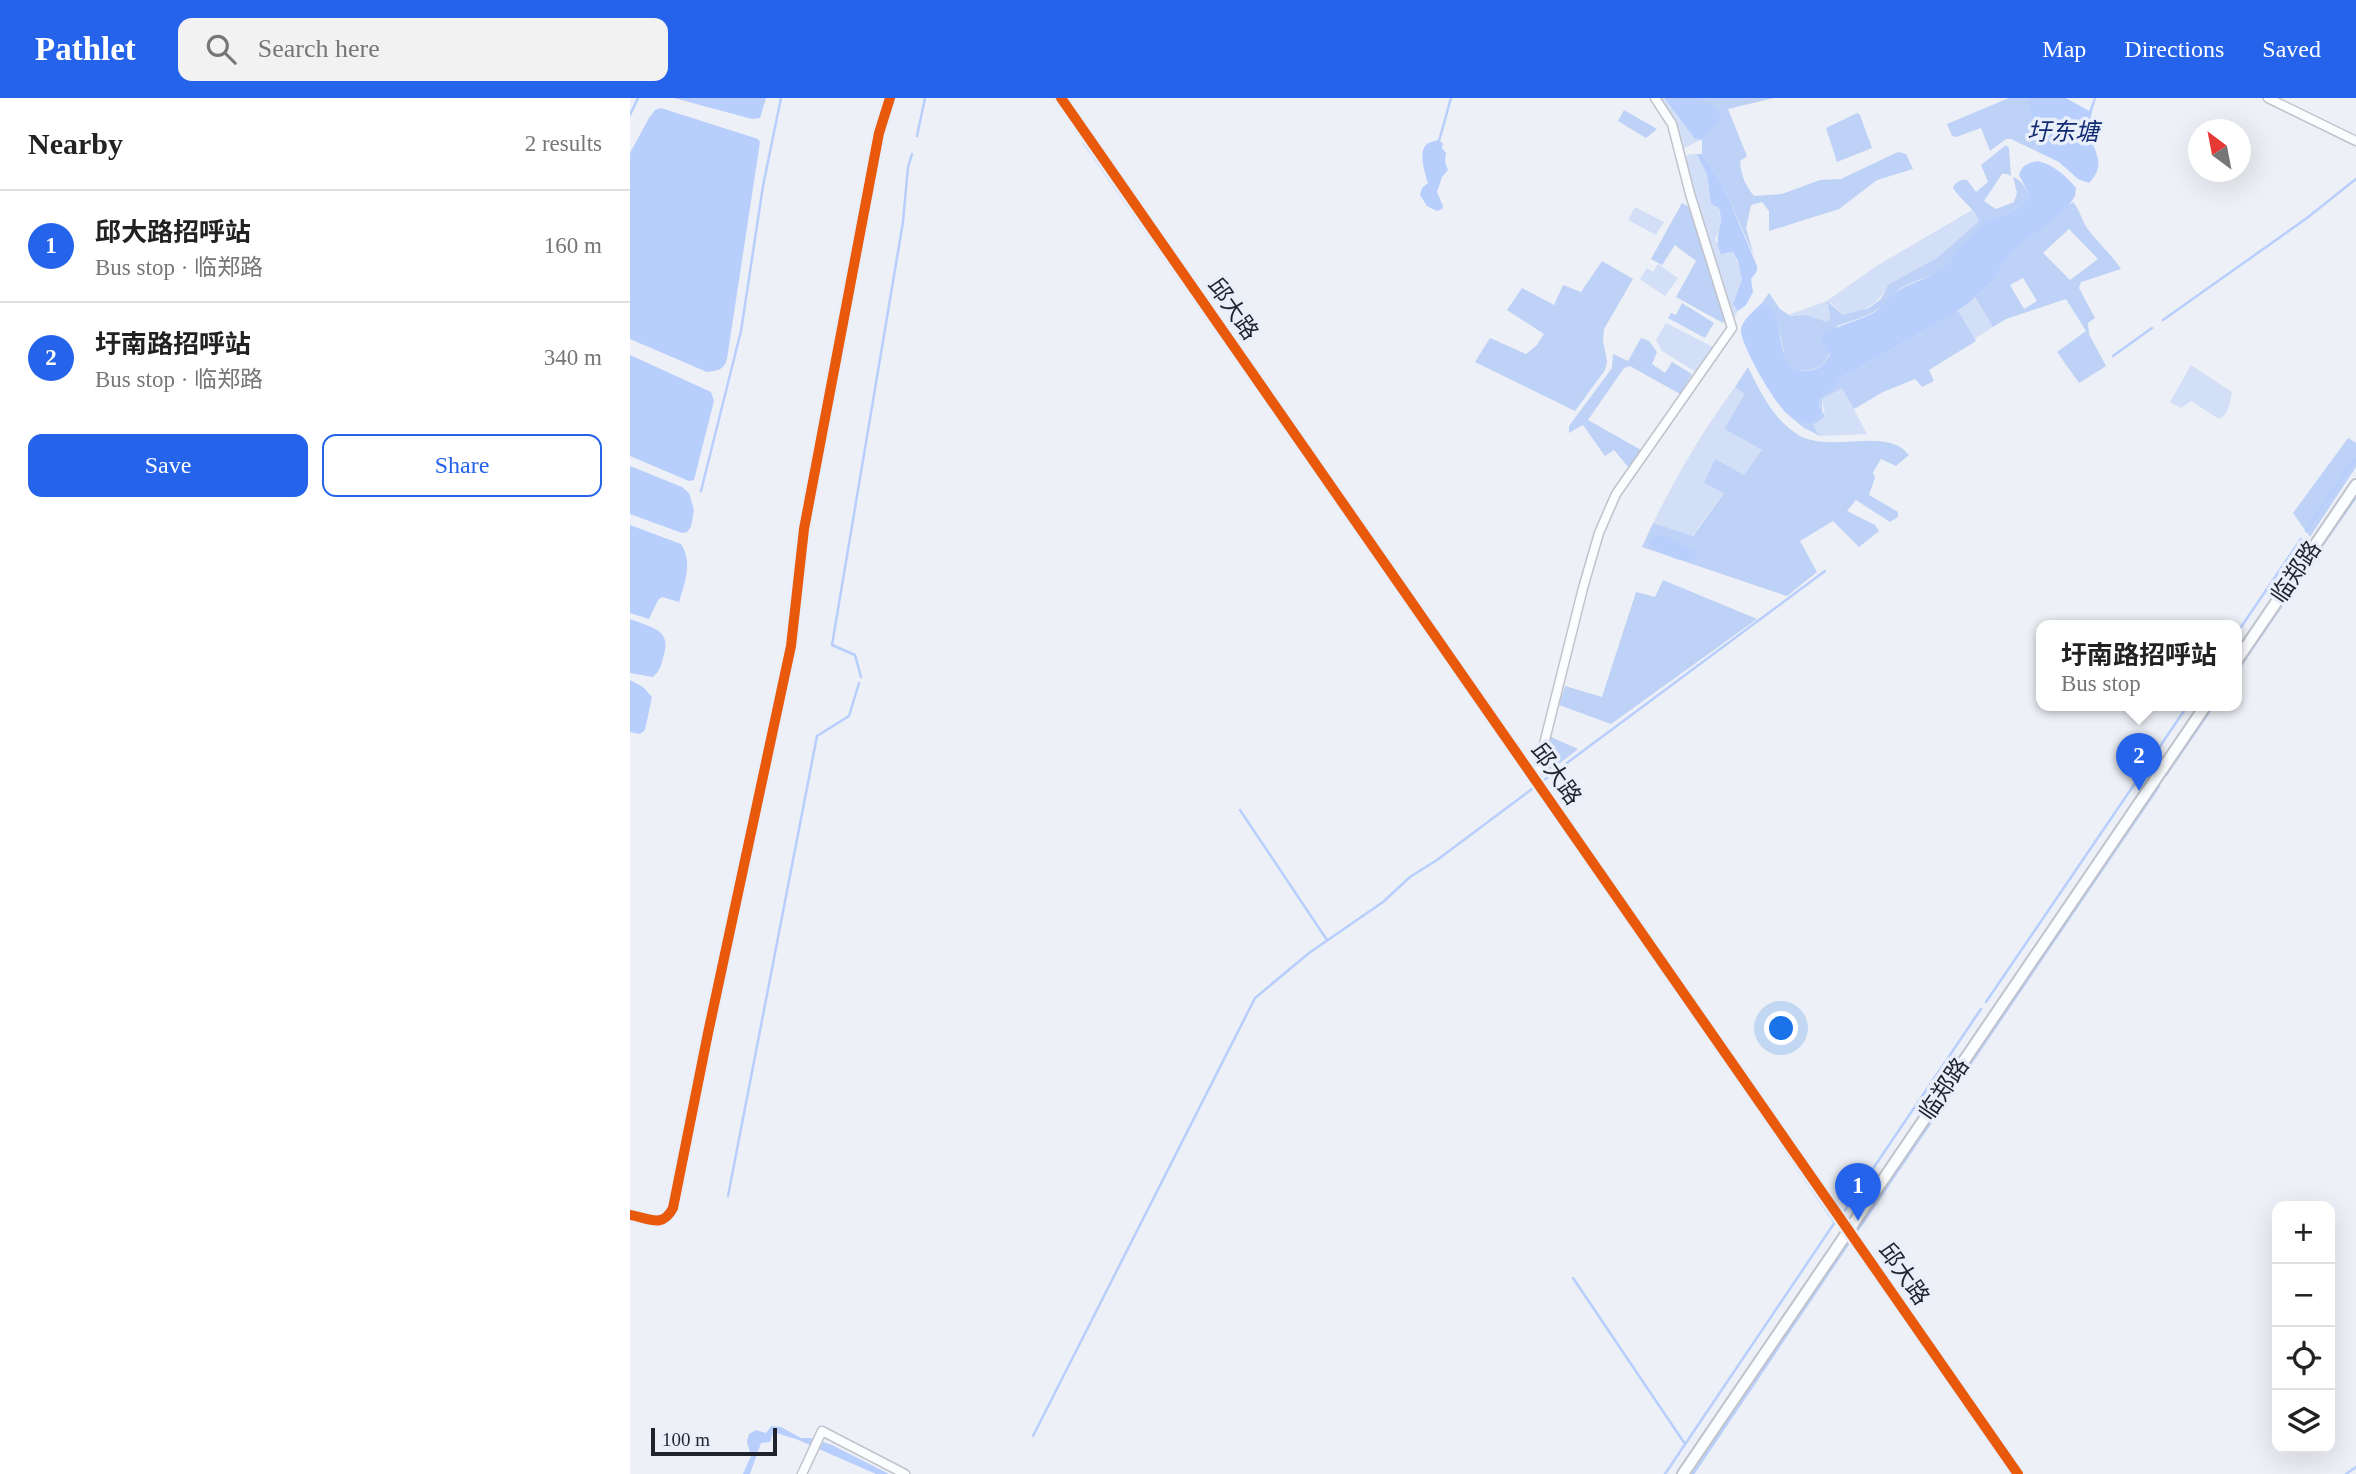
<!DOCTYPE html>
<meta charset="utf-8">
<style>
:root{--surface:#fff;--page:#f2f2f2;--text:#222;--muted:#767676;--line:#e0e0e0;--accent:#2563eb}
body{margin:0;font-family:"Times New Roman","Noto Sans SC",serif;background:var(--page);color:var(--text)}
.controls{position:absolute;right:21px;bottom:21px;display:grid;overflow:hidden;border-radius:14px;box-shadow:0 7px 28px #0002}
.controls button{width:63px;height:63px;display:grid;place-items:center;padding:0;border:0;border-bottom:2px solid var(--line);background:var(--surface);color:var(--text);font:35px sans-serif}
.compass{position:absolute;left:1558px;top:21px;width:63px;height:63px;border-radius:50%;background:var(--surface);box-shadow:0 7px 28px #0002;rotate:328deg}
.scale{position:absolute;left:21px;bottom:18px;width:126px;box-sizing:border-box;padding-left:7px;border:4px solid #1e232d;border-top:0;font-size:19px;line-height:24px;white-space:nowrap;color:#1e232d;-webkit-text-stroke:5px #e9effa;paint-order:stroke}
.you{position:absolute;left:1152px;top:931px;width:24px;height:24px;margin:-18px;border:5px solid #fff;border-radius:50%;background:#1a73e8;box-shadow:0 0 0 10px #1a73e833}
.badge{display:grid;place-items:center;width:46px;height:46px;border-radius:50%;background:var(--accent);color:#fff;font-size:23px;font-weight:700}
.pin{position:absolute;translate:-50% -58px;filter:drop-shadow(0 2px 4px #0008)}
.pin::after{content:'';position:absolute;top:37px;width:24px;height:21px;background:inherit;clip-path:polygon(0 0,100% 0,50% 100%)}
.popup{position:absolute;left:1406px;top:522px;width:206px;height:91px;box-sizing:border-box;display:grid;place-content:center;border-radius:14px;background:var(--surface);filter:drop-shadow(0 2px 5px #0005);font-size:23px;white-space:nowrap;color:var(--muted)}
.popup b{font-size:26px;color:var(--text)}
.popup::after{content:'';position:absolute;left:50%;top:100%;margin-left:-14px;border:14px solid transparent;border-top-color:var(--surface)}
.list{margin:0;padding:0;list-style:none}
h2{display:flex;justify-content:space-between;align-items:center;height:91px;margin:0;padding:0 28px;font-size:30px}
h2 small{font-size:23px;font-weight:400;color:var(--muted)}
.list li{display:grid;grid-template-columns:46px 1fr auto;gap:21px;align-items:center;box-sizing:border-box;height:112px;padding:0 28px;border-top:2px solid var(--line)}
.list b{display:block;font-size:26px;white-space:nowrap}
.list p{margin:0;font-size:23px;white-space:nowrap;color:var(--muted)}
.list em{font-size:23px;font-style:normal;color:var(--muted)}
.actions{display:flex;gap:14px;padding:21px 28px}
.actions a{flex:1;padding:16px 0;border:2px solid var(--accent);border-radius:14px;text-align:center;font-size:24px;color:var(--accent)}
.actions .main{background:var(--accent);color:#fff}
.icon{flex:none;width:38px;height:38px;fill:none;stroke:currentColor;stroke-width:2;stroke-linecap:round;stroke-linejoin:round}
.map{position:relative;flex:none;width:1726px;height:1376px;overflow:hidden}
header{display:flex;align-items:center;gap:42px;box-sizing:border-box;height:98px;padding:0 35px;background:var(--accent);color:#fff}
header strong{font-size:33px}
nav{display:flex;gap:38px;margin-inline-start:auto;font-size:24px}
.search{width:490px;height:63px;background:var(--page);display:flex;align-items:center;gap:18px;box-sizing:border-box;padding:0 24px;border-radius:14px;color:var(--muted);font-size:26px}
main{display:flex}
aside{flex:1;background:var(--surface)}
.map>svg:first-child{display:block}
.green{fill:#d3dff7}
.forest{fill:#bed1f6;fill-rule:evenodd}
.water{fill:#b8cefc}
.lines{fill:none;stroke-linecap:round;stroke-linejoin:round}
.stream{stroke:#b8cefc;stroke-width:2.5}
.minor-casing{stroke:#c0c3cb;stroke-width:11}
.secondary-casing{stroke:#c0c3cb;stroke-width:14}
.minor{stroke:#fcfdfe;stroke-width:8}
.secondary{stroke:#fcfdfe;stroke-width:10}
.cycleway-casing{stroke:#e9effa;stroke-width:15}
.cycleway{stroke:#e8590c;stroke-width:10}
.labels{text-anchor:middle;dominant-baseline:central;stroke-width:7;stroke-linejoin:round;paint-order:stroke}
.street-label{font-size:23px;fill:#1e232d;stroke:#e9effa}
.water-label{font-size:24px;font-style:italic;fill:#102b72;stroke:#e9effa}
</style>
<header>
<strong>Pathlet</strong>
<div class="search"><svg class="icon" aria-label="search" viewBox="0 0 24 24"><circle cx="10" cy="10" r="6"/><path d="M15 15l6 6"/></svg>Search here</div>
<nav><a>Map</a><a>Directions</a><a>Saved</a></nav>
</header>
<main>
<aside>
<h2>Nearby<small>2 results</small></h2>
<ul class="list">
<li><span class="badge">1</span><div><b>邱大路招呼站</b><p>Bus stop · 临郑路</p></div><em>160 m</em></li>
<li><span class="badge">2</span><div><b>圩南路招呼站</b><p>Bus stop · 临郑路</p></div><em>340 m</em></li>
</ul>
<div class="actions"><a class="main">Save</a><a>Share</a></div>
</aside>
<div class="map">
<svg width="1726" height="1376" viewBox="0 0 1726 1376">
<rect width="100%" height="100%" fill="#edf0f6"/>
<g class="green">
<polygon points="1029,0 1034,0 1065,41 1070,42 1053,51 1047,30"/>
<path d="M1061,56H1067L1077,77L1081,106L1089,110L1091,129L1085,142L1097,156L1103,154C1107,162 1112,174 1112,183C1111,191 1104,198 1104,206L1108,213L1103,221L1063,97L1055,62L1056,58Z"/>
<polygon points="1005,109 1034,124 1026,137 998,122"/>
<path d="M1342,112L1348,118L1349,123L1307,160L1255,192C1246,209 1230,214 1213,217L1200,204L1197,206L1200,221L1197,224L1177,217L1172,219L1158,217L1197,203L1245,169Z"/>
<polygon points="1028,166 1048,180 1035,198 1010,181 1017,170 1023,174"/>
<polygon points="1345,199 1363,229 1344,241 1327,211"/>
<polygon points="1036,225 1083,249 1066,274 1032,253 1026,242"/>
<path d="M1561,267L1602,294C1600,304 1599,316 1589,321L1561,303L1551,310L1540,304Z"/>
<path d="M1105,289L1116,295L1094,331L1132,352L1114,377L1085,362L1094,394L1062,438L1023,425C1047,377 1073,332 1105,289Z"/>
<polygon points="1212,289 1237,336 1190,338 1183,327 1195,319 1192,301"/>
</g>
<g class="forest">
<path d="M1072,0H1144L1098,11L1117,58L1110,63C1111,77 1115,87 1124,98L1152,96L1190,82L1211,81L1268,54L1276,56L1283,71L1247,82L1209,111L1139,133V113L1132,104L1121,107L1116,130L1124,158L1093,87L1072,56V42L1091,22Z"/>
<polygon points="1379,0 1397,0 1408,54 1381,41 1376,41 1360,53 1351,30 1326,39 1322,38 1317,26"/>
<polygon points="994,12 1027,31 1016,40 988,23"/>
<polygon points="1227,15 1230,17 1242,50 1207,64 1196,30"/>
<path d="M1376,47L1379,50L1381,78L1377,76H1372L1354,103L1366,111L1384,104L1387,95L1383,79C1391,82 1395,89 1399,96C1389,119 1367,114 1352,128C1339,139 1331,153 1320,165C1306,180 1283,181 1267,193C1261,197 1258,204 1252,208C1239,219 1222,222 1207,228C1199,257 1200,276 1163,272L1157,267C1151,249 1150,212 1132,205L1139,195L1150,211L1160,218L1177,217L1197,224L1200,221L1197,203L1213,217L1239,210L1251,201L1258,187L1307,160L1349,123C1346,111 1330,102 1323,90C1325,84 1331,81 1337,82L1346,94L1358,84L1351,67Z"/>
<path d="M1443,104C1450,112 1451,121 1457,130C1467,144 1481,156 1491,171L1451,184L1449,190L1465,220L1458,225L1459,236L1476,268L1449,285L1427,254L1456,233L1436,201L1376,221L1363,229L1345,199L1361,185L1382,154ZM1439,131L1468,161L1440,182L1413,155ZM1393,180L1407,203L1394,211L1380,187Z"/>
<polygon points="1052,105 1061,110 1097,221 1093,225 1046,199 1066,163 1045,147 1032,167 1021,161"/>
<polygon points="972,163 1003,181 974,231 973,242 977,264 975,272 945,313 845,264 860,240 896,256 907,247 914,236 877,212 892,190 924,207 933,187 951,194"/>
<polygon points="1052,205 1084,225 1075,240 1038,220 1041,215 1046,217"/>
<polygon points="1327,211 1346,243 1299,272 1304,283 1292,289 1285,281 1253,294 1224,311 1212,290 1192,301 1192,312 1195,319 1183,327 1190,338 1174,330 1158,317 1179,326 1190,310 1189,301 1207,289 1211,280 1299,230"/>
<polygon points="1011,240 1019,243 1027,254 1022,266 1035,275 1042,264 1062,276 1050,296 1000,268 994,270 958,322 1011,352 999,370 984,352 975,358 953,327 939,335 939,328 982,270 983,256 998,263"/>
<path d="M1118,269C1130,294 1145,324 1170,338C1204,355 1256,328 1279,357L1266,368L1251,361L1243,374L1245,380L1239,397L1268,414V419L1260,424L1226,402L1217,413L1245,427L1249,433L1229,449L1203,423L1170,443L1187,474L1157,498L1012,449L1023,425L1063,438L1094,395L1074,385L1085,361L1114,377L1132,352L1094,331L1115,296L1105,289Z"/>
<polygon points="1718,340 1726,345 1726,369 1680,439 1663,415"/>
<polygon points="1033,482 1127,521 981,626 929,607 935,588 972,599 1006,494 1025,499"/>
<polygon points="921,639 948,651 911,680"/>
</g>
<g class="water">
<polygon points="44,0 136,0 130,20 122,21"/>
<polygon points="1034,0 1072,0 1087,13 1091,22 1072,42 1065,41"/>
<path d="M1397,0H1436L1459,13L1464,0H1466C1463,11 1459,21 1460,33C1463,56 1478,64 1459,85L1448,81L1429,64L1408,54Z"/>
<path d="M31,10L128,41L130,44L97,261C94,272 87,273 77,274L0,241V55L19,20L25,12Z"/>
<path d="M807,42L813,45L812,50L816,55L815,64L818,72L812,79L807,94L813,108L812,111L807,113L797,108L790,97L792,90L798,85C795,76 789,56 795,48C798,44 803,44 807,42Z"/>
<path d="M1067,56H1072L1093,87L1127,168V173L1121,181L1123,194L1116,207L1108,213L1103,206L1112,182L1108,163L1103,154L1091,156C1082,138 1095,132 1089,110L1081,106L1077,77Z"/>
<path d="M1408,63C1425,68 1434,76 1446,90L1445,98L1438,109L1382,154L1361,185L1337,206L1299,230L1211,280L1207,289L1189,301L1190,318L1179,326C1173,323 1164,321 1159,317C1146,309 1109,244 1111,231C1113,221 1125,212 1132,205C1156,213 1144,255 1164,272C1181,274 1192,273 1200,256L1191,241L1192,237C1208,227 1225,224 1241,216C1253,210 1259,197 1269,192C1285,183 1304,179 1317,167C1322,163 1325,156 1330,150C1336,143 1345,134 1352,127C1368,114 1389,119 1399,96L1389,77C1392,67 1398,65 1408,63Z"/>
<polygon points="0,257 81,294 84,303 64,382 59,383 0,358"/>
<polygon points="0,368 52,389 59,395 64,412 61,429 57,434 52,435 0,416"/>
<path d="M0,427L51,446C63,465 55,484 49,504L32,499L28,502L19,521L0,515Z"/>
<polygon points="1028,438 1036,438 1068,456 1061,464 1046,461 1020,448 1020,442"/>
<path d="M0,521C22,530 43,531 33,560C31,568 29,574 23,579L0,575Z"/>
<polygon points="0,582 13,589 22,599 15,632 10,636 0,634"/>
<polygon points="141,1328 151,1329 171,1340 181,1340 202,1347 259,1376 246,1376 166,1341 143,1334 140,1344 131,1345 120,1376 113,1376 121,1358 117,1344 119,1336 126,1332 136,1335"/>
</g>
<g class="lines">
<g class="stream">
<polyline points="424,0 447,33"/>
<polyline points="438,0 451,19"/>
<polyline points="0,17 8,0"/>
<polyline points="458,30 601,235"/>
<polyline points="287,38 295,0"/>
<polyline points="809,43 821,0"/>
<polyline points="454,45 837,591"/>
<polyline points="1533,222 1677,120 1726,81"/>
<polyline points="606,241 739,434"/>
<polyline points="1483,258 1522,230"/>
<polyline points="71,393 111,233 133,88 151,0"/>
<polyline points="1676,433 1726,360"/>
<polyline points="744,442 903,671"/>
<polyline points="1689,452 1726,399"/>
<polyline points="1607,535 1671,441"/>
<polyline points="1607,573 1682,463"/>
<polyline points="231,579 225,557 202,547 273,124 278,69 282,56"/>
<polyline points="1522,660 1558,607"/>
<polyline points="1536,677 1584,607"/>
<polyline points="914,682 1195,473"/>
<polyline points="912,683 913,684"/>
<polyline points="918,691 1213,1114"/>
<polyline points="610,712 697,842"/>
<polyline points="954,758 1205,1125"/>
<polyline points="1356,904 1514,672"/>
<polyline points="98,1098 187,638 219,618 229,585"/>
<polyline points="1213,1115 1351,911"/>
<polyline points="1227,1133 1529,688"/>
<polyline points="943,1180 1055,1346"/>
<polyline points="403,1338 625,900 679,855 753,804 780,779 807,762 902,691"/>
<polyline points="1035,1376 1205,1124"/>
<polyline points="1063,1376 1218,1146"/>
<polyline points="1716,1376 1726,1369"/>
</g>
<g class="minor-casing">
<g id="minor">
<polyline points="431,0 1388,1376"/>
<polyline points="1638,0 1726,43"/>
<polyline points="905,682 953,490 969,435 986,396 1102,230 1060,96 1042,26 1025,0"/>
<path d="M0,1117C19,1120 32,1131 43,1110L78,935L161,548L174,431L249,35L260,0"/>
<polyline points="172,1376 192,1333 275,1376"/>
</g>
</g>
<g class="secondary-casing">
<g id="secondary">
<polyline points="1607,562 1726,387"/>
<polyline points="1053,1376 1576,607"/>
</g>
</g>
<use href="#minor" class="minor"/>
<use href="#secondary" class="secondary"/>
<g class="cycleway-casing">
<g id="cycleway">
<polyline points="431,0 1388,1376"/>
<path d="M0,1117C19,1120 32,1131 43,1110L78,935L161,548L174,431L249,35L260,0"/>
</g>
</g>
<use href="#cycleway" class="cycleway"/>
</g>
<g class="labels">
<g class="street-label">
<text transform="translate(603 211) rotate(55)">邱大路</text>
<text transform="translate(1666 474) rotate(-56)">临郑路</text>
<text transform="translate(926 676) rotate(55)">邱大路</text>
<text transform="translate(1314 991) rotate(-56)">临郑路</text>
<text transform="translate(1274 1176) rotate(55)">邱大路</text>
</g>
<g class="water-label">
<text x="1433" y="34">圩东塘</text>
</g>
</g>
</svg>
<div class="controls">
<button>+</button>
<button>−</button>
<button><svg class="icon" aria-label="locate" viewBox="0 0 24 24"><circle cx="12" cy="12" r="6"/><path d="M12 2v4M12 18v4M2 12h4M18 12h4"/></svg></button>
<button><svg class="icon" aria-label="layers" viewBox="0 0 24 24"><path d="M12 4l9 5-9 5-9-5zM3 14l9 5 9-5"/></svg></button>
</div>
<svg class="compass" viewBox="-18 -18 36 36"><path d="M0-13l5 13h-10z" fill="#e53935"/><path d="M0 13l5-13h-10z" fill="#767676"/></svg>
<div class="scale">100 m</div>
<div class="you"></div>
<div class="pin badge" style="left:1228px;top:1123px">1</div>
<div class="pin badge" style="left:1509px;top:693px">2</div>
<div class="popup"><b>圩南路招呼站</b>Bus stop</div>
</div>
</main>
